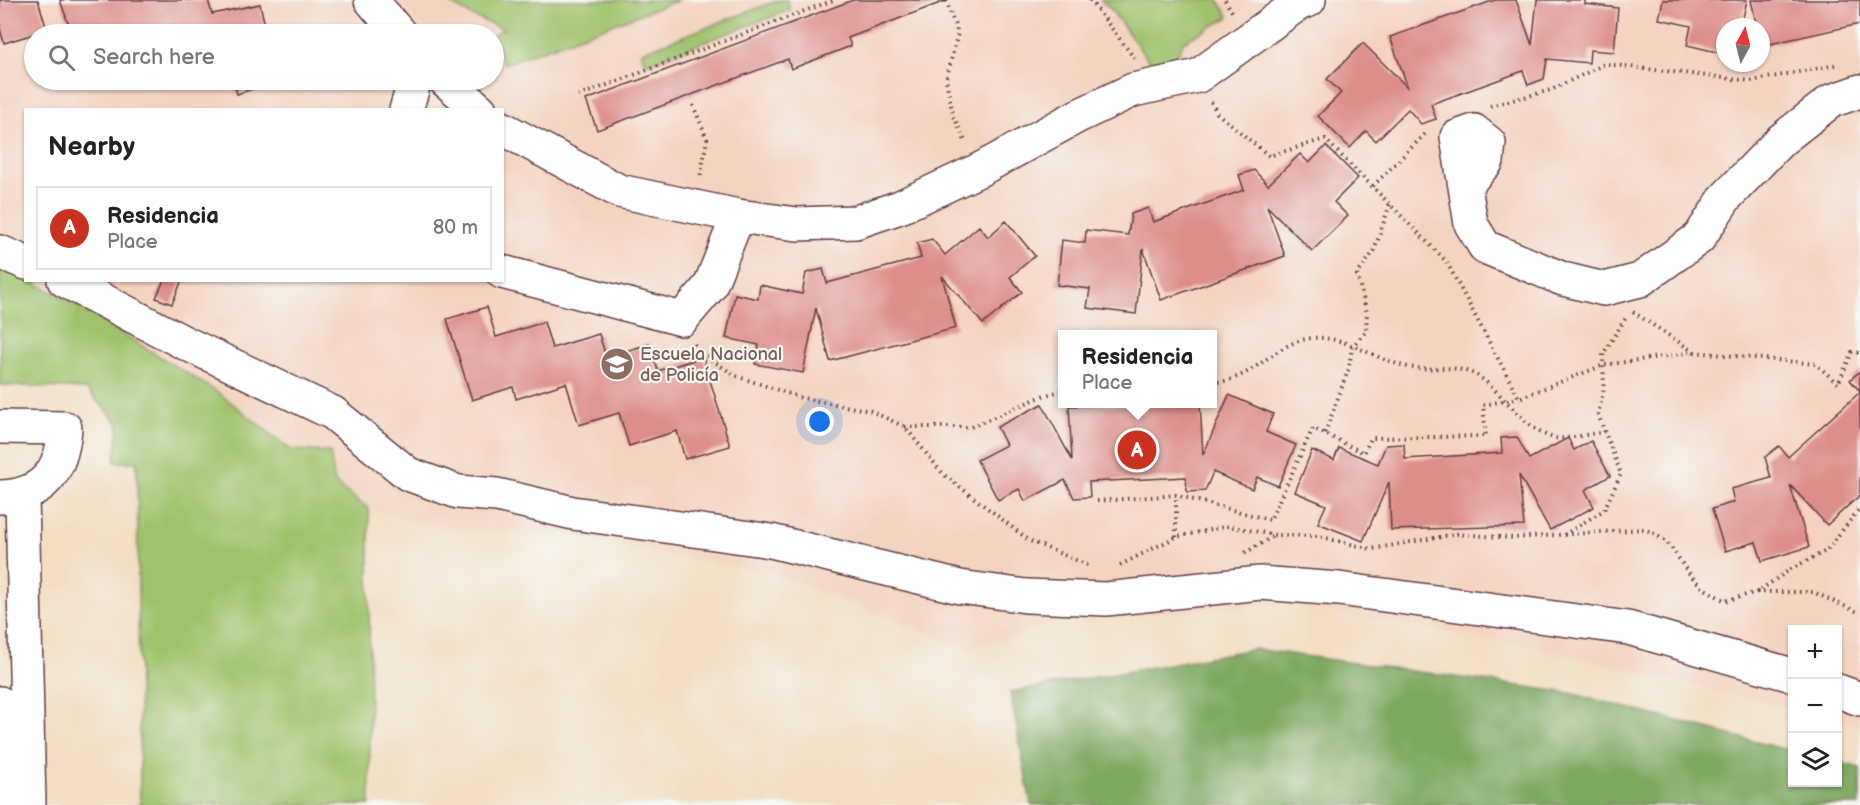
<!DOCTYPE html>
<meta charset="utf-8">
<style>
:root{--surface:#fff;--page:#f6f6f6;--text:#222;--muted:#767676;--line:#e0e0e0;--accent:#c8321e}
body{margin:0;font-family:"Balsamiq Sans",sans-serif;background:var(--page);color:var(--text)}
.controls{position:absolute;right:18px;bottom:18px;display:grid;overflow:hidden;border-radius:0px;box-shadow:0 2px 4px #0004}
.controls button{width:54px;height:54px;display:grid;place-items:center;padding:0;border:0;border-bottom:2px solid var(--line);background:var(--surface);color:var(--text);font:30px sans-serif}
.compass{position:absolute;left:1716px;top:18px;width:54px;height:54px;border-radius:50%;background:var(--surface);box-shadow:0 2px 4px #0004;rotate:7deg}
.you{position:absolute;left:820px;top:422px;width:21px;height:21px;margin:-15px;border:4px solid #fff;border-radius:50%;background:#1a73e8;box-shadow:0 0 0 9px #1a73e833}
.badge{display:grid;place-items:center;width:39px;height:39px;border-radius:50%;background:var(--accent);color:#fff;font-size:20px;font-weight:700}
.pin{position:absolute;translate:-50% -50%;border:3px solid #fff;box-shadow:0 2px 6px #0006}
.popup{position:absolute;left:1058px;top:330px;width:159px;height:78px;box-sizing:border-box;display:grid;place-content:center;border-radius:0px;background:var(--surface);filter:drop-shadow(0 2px 4px #0005);font-size:20px;white-space:nowrap;color:var(--muted)}
.popup b{font-size:22px;color:var(--text)}
.popup::after{content:'';position:absolute;left:50%;top:100%;margin-left:-12px;border:12px solid transparent;border-top-color:var(--surface)}
.list{margin:0;padding:0;list-style:none}
h2{display:flex;justify-content:space-between;align-items:center;height:78px;margin:0;padding:0 24px;font-size:26px}
h2 small{font-size:20px;font-weight:400;color:var(--muted)}
.list li{display:grid;grid-template-columns:39px 1fr auto;gap:18px;align-items:center;box-sizing:border-box;height:84px;margin:0 12px 12px;padding:0 12px;border:2px solid var(--line);border-radius:0px}
.list b{display:block;font-size:22px;white-space:nowrap}
.list p{margin:0;font-size:20px;white-space:nowrap;color:var(--muted)}
.list em{font-size:20px;font-style:normal;color:var(--muted)}
.icon{flex:none;width:33px;height:33px;fill:none;stroke:currentColor;stroke-width:2;stroke-linecap:round;stroke-linejoin:round}
.map{position:relative;flex:none;width:1860px;height:805px;overflow:hidden}
.search{position:absolute;background:var(--surface);box-shadow:0 2px 4px #0004;left:24px;top:24px;width:480px;height:66px;display:flex;align-items:center;gap:15px;box-sizing:border-box;padding:0 21px;border-radius:33px;color:var(--muted);font-size:22px}
.panel{position:absolute;background:var(--surface);box-shadow:0 2px 4px #0004;left:24px;top:108px;width:480px;height:174px;border-radius:0px}
.map>svg:first-child{display:block}
.built{fill:#f4d3c0;fill-rule:evenodd}
.green{fill:#9ec26c;stroke:#74704c;stroke-width:1.5}
.forest{fill:#7ea860;stroke:#646446;stroke-width:1.5}
.building{fill:#dd8e8a}
.lines{fill:none;stroke-linecap:round;stroke-linejoin:round}
.minor-casing{stroke:#633c42;stroke-width:36}
.path{stroke:#633c42;stroke-width:4;stroke-dasharray:1.5 4.5;stroke-linecap:butt}
.minor{stroke:#fff;stroke-width:33}
.labels{text-anchor:middle;dominant-baseline:central;stroke-width:4.5;stroke-linejoin:round;paint-order:stroke}
.education-label{font-size:18px;fill:#785e54;stroke:#f6f6f2;text-anchor:start}
</style>
<div class="map">
<svg width="1860" height="805" viewBox="0 0 1860 805">
<rect width="100%" height="100%" fill="#f6f6f2"/>
<filter id="ink" filterUnits="userSpaceOnUse"><feTurbulence type="fractalNoise" baseFrequency=".0167" numOctaves="2"/><feDisplacementMap in="SourceGraphic" scale="12" xChannelSelector="R" yChannelSelector="G"/><feConvolveMatrix kernelMatrix="1 2 1 2 8 2 1 2 1" color-interpolation-filters="sRGB"/></filter>
<filter id="wash" filterUnits="userSpaceOnUse"><feTurbulence type="fractalNoise" baseFrequency=".008" numOctaves="4" result="noise"/><feDisplacementMap in="SourceGraphic" scale="24" xChannelSelector="R" yChannelSelector="G"/><feGaussianBlur stdDeviation="1.35" result="paint"/><feColorMatrix in="noise" values="0 0 0 0 0 0 0 0 0 0 0 0 0 0 0 0 0 1.4 0 .05"/><feComposite in="paint" operator="in"/></filter>
<g filter="url(#wash)">
<rect width="100%" height="100%" fill="#f3dec2"/>
<path class="built" d="M0,0H1860V726L1838,720V630H1792V709L1531,646L1284,605L1074,619L967,649L781,576L554,532L452,529L417,523L369,509L335,483L330,453L291,450L219,393L65,298L29,281L502,280V110H26L25,279L0,271ZM1725,27H1761V63H1725ZM34,34H494V80H34ZM1062,334H1212V404H1062Z"/>
<g class="green">
<polygon points="444,0 679,0 504,64 494,43 494,35 503,29 472,16"/>
<polygon points="779,0 787,0 790,10 645,64 641,52"/>
<polygon points="1100,0 1218,0 1229,17 1183,42 1178,54 1152,65 1110,8"/>
<polygon points="0,271 15,274 65,298 219,393 291,450 330,452 335,483 369,509 370,805 140,805 137,462 115,462 119,424 86,389 0,385"/>
</g>
<polygon class="forest" points="1254,649 1570,693 1792,751 1792,782 1838,782 1838,762 1860,768 1860,805 1031,805 1010,692"/>
<g id="blocks">
<g class="building">
<polygon points="0,0 38,0 47,30 4,43 0,29"/>
<polygon points="60,0 208,0 212,14 260,4 267,34 72,34"/>
<polygon points="853,0 948,0 848,38 851,46 791,69 788,59 597,130 586,100"/>
<polygon points="1495,0 1516,0 1532,45 1537,0 1585,0 1585,4 1618,8 1614,52 1590,50 1589,63 1547,59 1544,79 1528,85 1523,71 1431,104 1436,119 1421,124 1408,109 1376,141 1366,131 1350,148 1318,116 1341,93 1327,79 1363,43 1408,88 1390,37"/>
<polygon points="1663,0 1747,0 1741,27 1725,27 1725,54 1687,45 1691,26 1659,19"/>
<polygon points="1751,0 1860,0 1860,24 1761,46 1761,27 1757,27"/>
<polygon points="233,80 281,80 237,94"/>
<polygon points="1326,146 1358,178 1334,202 1348,216 1312,251 1267,206 1285,256 1161,300 1143,249 1136,314 1087,308 1090,289 1057,285 1062,240 1085,243 1086,230 1128,235 1131,214 1148,208 1153,222 1244,190 1239,175 1254,170 1268,185 1300,154 1309,163"/>
<polygon points="1006,221 1035,256 1010,277 1022,292 983,324 942,276 956,328 830,361 816,308 803,373 755,364 759,345 726,338 735,294 758,299 760,285 802,294 806,273 823,269 827,283 921,258 917,243 932,239 945,255 979,226 988,237"/>
<polygon points="164,280 182,280 172,304 156,298"/>
<polygon points="487,307 496,337 544,322 552,348 599,334 606,357 649,344 658,371 703,357 730,446 685,459 677,431 629,446 619,413 579,425 566,383 516,399 513,387 472,400 447,319"/>
<polygon points="1860,371 1860,391 1850,380"/>
<polygon points="1860,392 1860,495 1827,525 1790,485 1809,547 1762,561 1756,542 1725,551 1712,509 1734,502 1731,489 1771,478 1765,457 1779,446 1788,457"/>
<polygon points="1229,395 1273,414 1266,432 1296,445 1278,486 1257,477 1252,489 1213,472 1205,491 1187,492 1186,477 1089,482 1090,497 1074,498 1065,480 1025,501 1019,489 998,500 977,460 1006,445 997,427 1042,404 1072,460 1069,406 1200,404 1203,455"/>
<polygon points="1517,437 1529,459 1568,438 1574,450 1591,441 1610,476 1585,490 1594,507 1550,530 1519,475 1524,526 1391,530 1389,482 1363,541 1318,523 1326,505 1295,492 1312,450 1334,460 1339,448 1378,464 1386,445 1404,444 1405,459 1502,453 1501,438"/>
</g>
</g>
</g>
<g filter="url(#ink)">
<use href="#blocks" fill-opacity="0" stroke="#633c42" stroke-width="1.5"/>
<g class="lines">
<g class="minor-casing">
<g id="minor">
<polyline points="371,0 400,34"/>
<polyline points="445,80 480,110"/>
<polyline points="406,110 415,80"/>
<polyline points="502,128 619,191 738,216 797,224 856,222 900,207 979,170 1078,116 1133,90 1198,76 1298,4 1309,0"/>
<polyline points="1465,186 1487,161 1489,143 1474,131 1457,137 1471,224 1485,247 1563,279 1604,289 1640,280 1699,238 1725,198 1781,140 1831,101 1860,91"/>
<polyline points="0,252 26,263"/>
<polyline points="502,272 682,319 710,286 738,216"/>
<polyline points="64,280 183,342 333,413 408,474 458,492 497,495 573,513 771,541 960,587 1026,596 1106,599 1260,583 1339,589 1628,628 1792,675"/>
<path d="M0,427L65,428C62,470 44,496 0,497"/>
<polyline points="22,496 29,805"/>
<polyline points="1838,691 1860,699"/>
<polyline points="0,703 3,805"/>
</g>
</g>
<g class="path">
<polyline points="1090,0 1135,59"/>
<polyline points="1225,0 1234,15"/>
<polyline points="946,1 958,33 946,80 953,115 966,143"/>
<polyline points="578,96 834,0"/>
<polyline points="1211,102 1217,113 1269,156 1325,139 1446,261 1519,398 1604,365 1694,352 1816,364 1838,384 1852,352 1860,353"/>
<polyline points="693,105 707,139 700,179"/>
<polyline points="1490,106 1551,90 1605,64 1751,81 1835,65"/>
<polyline points="1373,186 1428,131"/>
<polyline points="1633,312 1694,352"/>
<polyline points="694,344 697,350 736,376 802,398 871,411 905,427 943,474 1030,541 1090,566"/>
<path d="M1212,382C1250,383 1271,346 1306,339C1343,331 1378,364 1415,368C1433,370 1450,365 1469,372C1496,380 1523,432 1555,438C1566,440 1592,433 1604,432"/>
<polyline points="905,427 971,427 1045,395 1062,391"/>
<polyline points="1325,433 1349,368 1352,347 1366,331 1367,313 1357,275 1374,251 1390,204"/>
<polyline points="1097,501 1176,495 1270,520 1313,428 1364,453 1371,438 1486,436 1483,405 1519,398"/>
<polyline points="1564,535 1604,510 1621,474 1598,414 1604,388 1603,354 1627,316"/>
<polyline points="1176,537 1176,495"/>
<polyline points="1245,553 1275,535"/>
<path d="M1120,565L1176,537L1228,526L1275,535L1318,536L1371,549L1457,534L1514,538L1644,529C1678,543 1674,559 1697,582C1704,590 1716,595 1725,601L1757,592L1791,569L1826,551L1860,508"/>
<polyline points="1757,592 1813,592 1860,613"/>
</g>
<use href="#minor" class="minor"/>
</g>
</g>
<defs>
<g id="university-disc" transform="scale(1.725)"><circle r="9.5" fill="#8d6e63" stroke="#f6f6f2"/><path d="M0-5L7-2L0 1L-7-2ZM-4 1L0 2.5L4 1V4Q0 6-4 4Z" fill="#fff"/></g>
</defs>
<g fill-rule="evenodd">
<use href="#university-disc" x="617" y="364"/>
</g>
<g class="labels">
<g class="education-label">
<text x="640" y="354">Escuela Nacional<tspan x="640" dy="21">de Policía</tspan></text>
</g>
</g>
</svg>
<div class="controls">
<button>+</button>
<button>−</button>
<button><svg class="icon" aria-label="layers" viewBox="0 0 24 24"><path d="M12 4l9 5-9 5-9-5zM3 14l9 5 9-5"/></svg></button>
</div>
<svg class="compass" viewBox="-18 -18 36 36"><path d="M0-13l5 13h-10z" fill="#e53935"/><path d="M0 13l5-13h-10z" fill="#767676"/></svg>
<div class="you"></div>
<div class="pin badge" style="left:1137px;top:450px">A</div>
<div class="popup"><b>Residencia</b>Place</div>
<div class="search"><svg class="icon" aria-label="search" viewBox="0 0 24 24"><circle cx="10" cy="10" r="6"/><path d="M15 15l6 6"/></svg>Search here</div>
<section class="panel">
<h2>Nearby<small></small></h2>
<ul class="list">
<li><span class="badge">A</span><div><b>Residencia</b><p>Place</p></div><em>80 m</em></li>
</ul>
</section>
</div>
